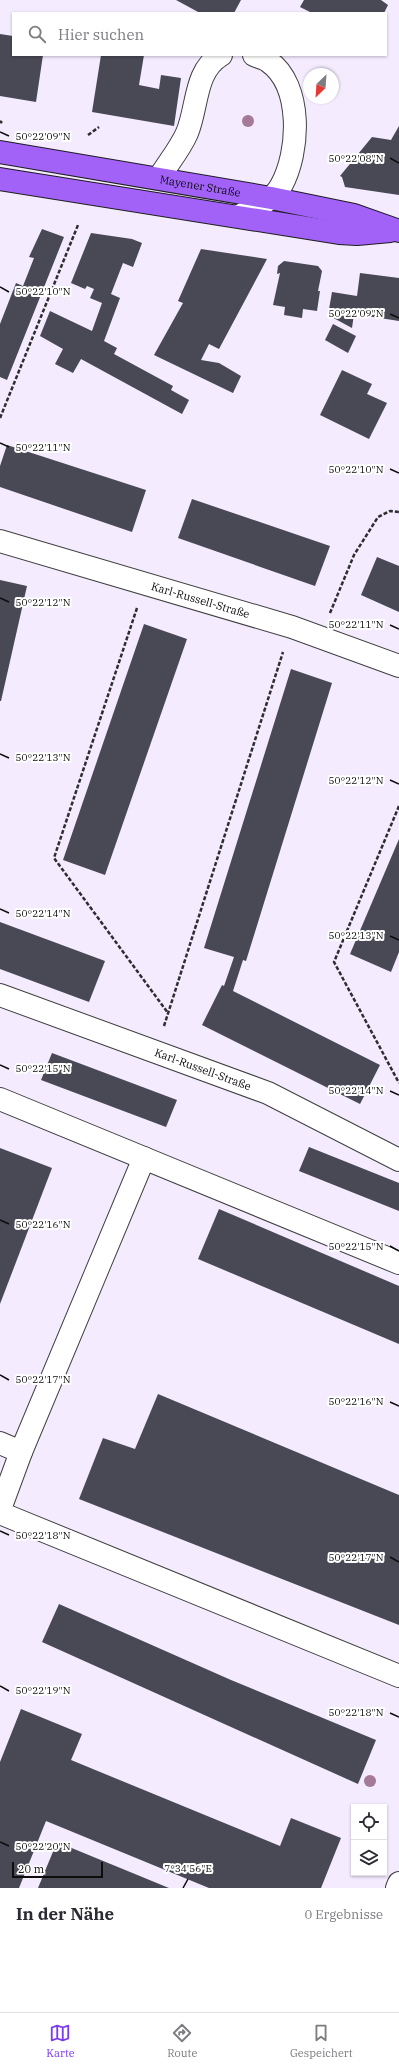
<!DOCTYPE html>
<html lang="de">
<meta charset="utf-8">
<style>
:root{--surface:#fff;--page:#f2f2f3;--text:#2b2b33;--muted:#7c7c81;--line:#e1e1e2;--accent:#7c3aed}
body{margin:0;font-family:"IBM Plex Serif",serif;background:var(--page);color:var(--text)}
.controls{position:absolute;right:12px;bottom:12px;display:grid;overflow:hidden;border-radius:0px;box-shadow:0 1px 3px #0004}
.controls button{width:36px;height:36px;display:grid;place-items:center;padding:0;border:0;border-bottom:1px solid var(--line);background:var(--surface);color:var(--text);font:20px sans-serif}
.compass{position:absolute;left:303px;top:68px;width:36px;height:36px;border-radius:50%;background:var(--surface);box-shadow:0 1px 3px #0004;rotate:205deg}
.scale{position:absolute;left:12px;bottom:10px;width:91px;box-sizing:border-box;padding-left:4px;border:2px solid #0c0c0c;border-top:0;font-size:11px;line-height:14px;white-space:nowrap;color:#0c0c0c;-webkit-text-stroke:3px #fff;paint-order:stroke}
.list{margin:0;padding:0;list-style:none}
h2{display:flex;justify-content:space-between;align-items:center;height:52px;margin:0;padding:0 16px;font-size:17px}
h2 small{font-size:13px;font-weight:400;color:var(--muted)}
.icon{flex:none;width:22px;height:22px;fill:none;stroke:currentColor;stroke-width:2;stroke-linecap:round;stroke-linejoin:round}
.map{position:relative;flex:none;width:399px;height:1888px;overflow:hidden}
.search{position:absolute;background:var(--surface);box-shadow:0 1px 3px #0004;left:12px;right:12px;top:12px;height:44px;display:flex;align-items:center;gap:10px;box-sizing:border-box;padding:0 14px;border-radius:0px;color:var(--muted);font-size:15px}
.sheet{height:124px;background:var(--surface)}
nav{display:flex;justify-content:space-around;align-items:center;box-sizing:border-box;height:56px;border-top:1px solid var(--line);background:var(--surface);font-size:11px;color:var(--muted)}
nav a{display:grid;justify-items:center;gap:2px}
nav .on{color:var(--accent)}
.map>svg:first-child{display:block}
.building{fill:#494855}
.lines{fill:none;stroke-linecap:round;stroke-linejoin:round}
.minor-casing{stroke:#3f3f3f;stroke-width:24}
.major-casing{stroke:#1d1d1d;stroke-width:24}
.path{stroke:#2e2e2e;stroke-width:2.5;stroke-dasharray:4 2;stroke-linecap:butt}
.minor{stroke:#fff;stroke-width:22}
.major{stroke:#a262f8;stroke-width:22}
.tree{fill:#a47a98}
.ticks{fill:none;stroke:#0c0c0c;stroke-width:1.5}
.labels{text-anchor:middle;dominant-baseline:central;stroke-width:4;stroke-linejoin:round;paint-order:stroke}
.street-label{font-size:11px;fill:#0c0c0c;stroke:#fff}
.ticks-label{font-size:10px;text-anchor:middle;fill:#0c0c0c;stroke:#fff;stroke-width:4;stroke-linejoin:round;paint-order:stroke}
</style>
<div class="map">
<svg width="399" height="1888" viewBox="0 0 399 1888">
<rect width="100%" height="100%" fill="#f4ebff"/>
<g class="building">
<polygon points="176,0 241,0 234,13 200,13"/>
<polygon points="304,0 381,0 388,5 384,13 312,13 300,7"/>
<polygon points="0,34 13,36 13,55 43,55 36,102 0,96"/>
<polygon points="101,55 144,55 139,85 159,89 161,75 181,78 174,126 92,112"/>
<polygon points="399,126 399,195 345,187 342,177 340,176 372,137 391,140"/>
<polygon points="42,229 64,237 7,380 0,377 0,324 16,283 23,286 34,258 29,257"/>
<polygon points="91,233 132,239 142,243 133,267 123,263 111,294 120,298 104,341 117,348 114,354 173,386 171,390 189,400 182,414 81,359 73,373 55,364 63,349 40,336 50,311 92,331 102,303 90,298 94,289 87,286 85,289 71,283"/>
<polygon points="201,249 267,259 219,349 209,344 201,360 219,363 241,376 233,393 154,355 183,303 178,301"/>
<polygon points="284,261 318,266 322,271 318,291 320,291 317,311 303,309 302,318 284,315 285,307 273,305 280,273 277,274 278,266"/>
<polygon points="360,273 399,278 399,321 354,314 352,328 328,315 332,292 357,296"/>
<polygon points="333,324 356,336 348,353 325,340"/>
<polygon points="342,370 372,384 367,394 387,403 369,439 320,415"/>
<polygon points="7,445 146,490 132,532 0,487 0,466"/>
<polygon points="192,499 330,546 315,586 178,538"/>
<polygon points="377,557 399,566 399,612 361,595"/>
<polygon points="0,580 27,586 1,701 0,701"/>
<polygon points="144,624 187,639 105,875 63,860"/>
<polygon points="291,669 332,683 246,961 243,960 233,991 380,1065 360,1104 202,1025 222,985 224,986 234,957 204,948"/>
<polygon points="399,839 399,952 391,972 350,954"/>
<polygon points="0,922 105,961 89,1002 0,969"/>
<polygon points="52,1053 177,1100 166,1127 41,1080"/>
<polygon points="309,1147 399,1183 399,1211 299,1171"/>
<polygon points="0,1148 52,1168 0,1304"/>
<polygon points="219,1209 399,1286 399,1344 198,1259"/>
<polygon points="158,1394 399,1495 399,1625 79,1499 103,1438 135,1449"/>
<polygon points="59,1604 231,1680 376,1740 358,1784 42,1642"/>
<polygon points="21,1709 82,1734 71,1760 280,1846 291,1818 341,1838 321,1888 209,1888 46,1821 19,1888 0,1888 0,1762"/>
<polygon points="57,1842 169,1888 38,1888"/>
</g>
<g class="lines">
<g class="minor-casing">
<g id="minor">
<path d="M159,178C168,163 180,149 187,133C198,107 194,71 221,55"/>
<path d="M239,216C254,208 273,201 281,186C300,152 303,85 268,61C264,58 258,57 254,55"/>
<path id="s1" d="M0,541L292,627L399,666"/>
<path id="s2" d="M0,995L268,1093L399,1160"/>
<polyline points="0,1099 399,1263"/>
<polyline points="0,1443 21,1452"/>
<polyline points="0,1509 21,1452 144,1158"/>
<polyline points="0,1513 399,1676"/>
<polyline points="397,1888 399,1883"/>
</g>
</g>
<g class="major-casing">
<g id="major">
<path id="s3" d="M0,152L271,198L354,215L399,231"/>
<polyline points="0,179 339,233 357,234 390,231"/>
</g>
</g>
<g class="path">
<polyline points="0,121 2,123"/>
<polyline points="88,135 99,127"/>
<polyline points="0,418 78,225"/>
<polyline points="137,608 54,858 168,1013"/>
<polyline points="330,613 354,555 378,517 390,511 399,512"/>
<polyline points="399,806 334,962 399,1083"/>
<polyline points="164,1026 283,652"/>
</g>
<use href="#minor" class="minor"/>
<use href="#major" class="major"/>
</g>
<g class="tree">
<circle cx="248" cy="121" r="6"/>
<circle cx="370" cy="1781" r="6"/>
</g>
<path class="ticks" d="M0,132L9,136M390,158L399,163M0,287L9,292M390,314L399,318M0,443L9,447M390,469L399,473M0,598L9,602M390,625L399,629M0,754L9,758M390,780L399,784M0,909L9,913M390,936L399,940M0,1065L9,1069M390,1091L399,1095M0,1220L9,1224M390,1246L399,1251M0,1375L9,1380M390,1402L399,1406M0,1531L9,1535M390,1557L399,1562M0,1686L9,1691M390,1713L399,1717M0,1842L9,1846M183,1888L188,1879"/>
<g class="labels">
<g class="street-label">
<text stroke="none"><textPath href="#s3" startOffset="203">Mayener Straße</textPath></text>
<text stroke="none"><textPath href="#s1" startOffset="209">Karl-Russell-Straße</textPath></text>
<text stroke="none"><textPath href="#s2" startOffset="216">Karl-Russell-Straße</textPath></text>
</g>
</g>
<g class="ticks-label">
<text x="43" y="140">50°22'09"N</text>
<text x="356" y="162">50°22'08"N</text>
<text x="43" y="295">50°22'10"N</text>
<text x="356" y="317">50°22'09"N</text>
<text x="43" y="451">50°22'11"N</text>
<text x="356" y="473">50°22'10"N</text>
<text x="43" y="606">50°22'12"N</text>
<text x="356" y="628">50°22'11"N</text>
<text x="43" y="761">50°22'13"N</text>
<text x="356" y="784">50°22'12"N</text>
<text x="43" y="917">50°22'14"N</text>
<text x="356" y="939">50°22'13"N</text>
<text x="43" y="1072">50°22'15"N</text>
<text x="356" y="1094">50°22'14"N</text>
<text x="43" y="1228">50°22'16"N</text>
<text x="356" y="1250">50°22'15"N</text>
<text x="43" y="1383">50°22'17"N</text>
<text x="356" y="1405">50°22'16"N</text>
<text x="43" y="1539">50°22'18"N</text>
<text x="356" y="1561">50°22'17"N</text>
<text x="43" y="1694">50°22'19"N</text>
<text x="356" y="1716">50°22'18"N</text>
<text x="43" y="1850">50°22'20"N</text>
<text x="188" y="1872">7°34'56"E</text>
</g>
</svg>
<div class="controls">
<button><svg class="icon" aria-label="locate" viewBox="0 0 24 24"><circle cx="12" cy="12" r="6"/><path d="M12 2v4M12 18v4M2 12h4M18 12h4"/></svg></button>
<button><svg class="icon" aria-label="layers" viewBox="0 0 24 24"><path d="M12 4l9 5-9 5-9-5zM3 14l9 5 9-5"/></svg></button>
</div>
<svg class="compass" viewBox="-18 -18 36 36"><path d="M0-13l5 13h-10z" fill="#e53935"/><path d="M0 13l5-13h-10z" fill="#7c7c81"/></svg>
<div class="scale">20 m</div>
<div class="search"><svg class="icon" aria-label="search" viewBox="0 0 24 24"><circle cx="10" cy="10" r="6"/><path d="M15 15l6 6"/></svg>Hier suchen</div>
</div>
<section class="sheet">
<h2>In der Nähe<small>0 Ergebnisse</small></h2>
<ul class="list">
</ul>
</section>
<nav>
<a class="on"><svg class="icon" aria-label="map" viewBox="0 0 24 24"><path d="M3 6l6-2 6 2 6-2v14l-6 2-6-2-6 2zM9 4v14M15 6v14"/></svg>Karte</a>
<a><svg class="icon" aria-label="directions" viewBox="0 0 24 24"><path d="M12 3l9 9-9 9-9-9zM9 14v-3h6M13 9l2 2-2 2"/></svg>Route</a>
<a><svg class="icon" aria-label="saved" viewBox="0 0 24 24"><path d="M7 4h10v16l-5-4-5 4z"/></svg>Gespeichert</a>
</nav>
